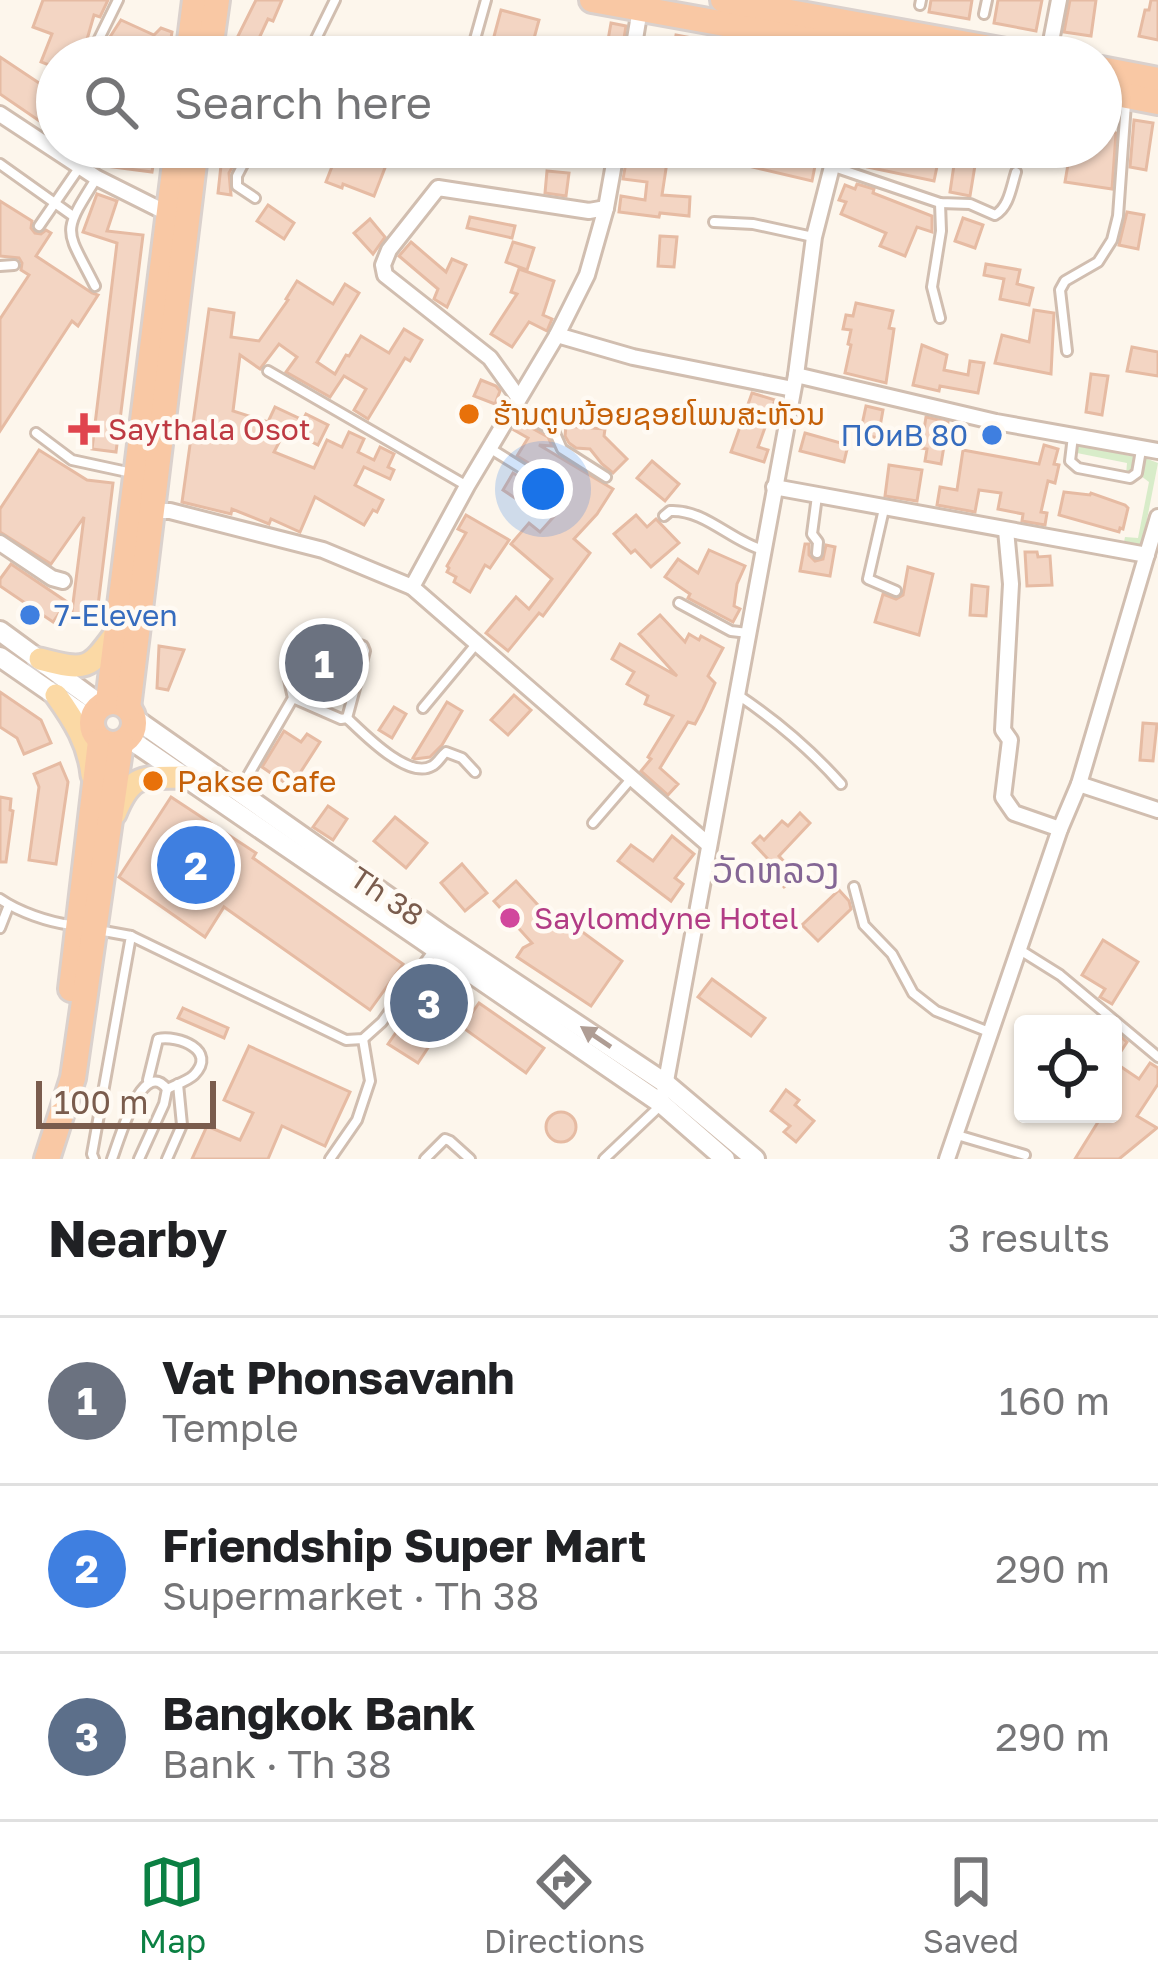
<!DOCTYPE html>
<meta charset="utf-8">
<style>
:root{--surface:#fff;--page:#f6f6f6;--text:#202124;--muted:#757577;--line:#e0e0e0;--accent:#0b8043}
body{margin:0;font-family:"Golos Text","Noto Sans Lao",sans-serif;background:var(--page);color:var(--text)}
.controls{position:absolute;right:36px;bottom:36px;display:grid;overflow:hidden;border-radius:12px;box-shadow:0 3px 9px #0004}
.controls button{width:108px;height:108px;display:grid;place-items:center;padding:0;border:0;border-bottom:3px solid var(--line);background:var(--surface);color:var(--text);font:60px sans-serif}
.scale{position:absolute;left:36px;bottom:30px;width:180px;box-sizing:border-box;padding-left:12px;border:6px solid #7a5c4d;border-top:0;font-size:33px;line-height:42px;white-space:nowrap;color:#7a5c4d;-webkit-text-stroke:9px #fffaf3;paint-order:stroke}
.you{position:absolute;left:543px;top:489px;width:42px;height:42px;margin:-30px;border:9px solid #fff;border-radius:50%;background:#1a73e8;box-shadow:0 0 0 18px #1a73e833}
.badge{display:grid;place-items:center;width:78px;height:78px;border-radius:50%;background:var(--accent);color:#fff;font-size:39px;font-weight:700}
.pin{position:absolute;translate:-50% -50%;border:6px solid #fff;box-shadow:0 3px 12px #0006}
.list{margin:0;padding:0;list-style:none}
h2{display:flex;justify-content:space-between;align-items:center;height:156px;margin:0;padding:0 48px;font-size:51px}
h2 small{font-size:39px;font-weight:400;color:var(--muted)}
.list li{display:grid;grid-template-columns:78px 1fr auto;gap:36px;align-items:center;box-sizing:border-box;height:168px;padding:0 48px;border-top:3px solid var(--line)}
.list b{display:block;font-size:45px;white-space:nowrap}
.list p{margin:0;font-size:39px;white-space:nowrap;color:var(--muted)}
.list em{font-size:39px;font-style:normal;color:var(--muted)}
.icon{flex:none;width:66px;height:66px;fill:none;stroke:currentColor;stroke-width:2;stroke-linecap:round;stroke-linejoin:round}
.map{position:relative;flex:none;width:1158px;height:1159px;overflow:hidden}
.search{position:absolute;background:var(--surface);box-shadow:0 3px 9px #0004;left:36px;right:36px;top:36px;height:132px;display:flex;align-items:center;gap:30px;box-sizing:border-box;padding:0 42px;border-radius:66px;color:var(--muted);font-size:45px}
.sheet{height:660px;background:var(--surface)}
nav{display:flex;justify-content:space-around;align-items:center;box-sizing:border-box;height:168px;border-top:3px solid var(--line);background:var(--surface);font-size:33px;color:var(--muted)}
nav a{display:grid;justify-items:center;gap:6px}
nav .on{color:var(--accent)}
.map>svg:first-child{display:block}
.green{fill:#d8ecc9}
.building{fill:#f3d5c3;stroke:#e6bba3;stroke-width:3}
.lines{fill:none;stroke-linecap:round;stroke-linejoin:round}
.service-casing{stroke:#d1beb0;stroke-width:14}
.minor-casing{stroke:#d1beb0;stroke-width:20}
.tertiary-casing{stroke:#d1beb0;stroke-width:24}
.primary-casing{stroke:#dad1cd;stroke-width:27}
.trunk-casing{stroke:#dad1cd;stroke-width:30}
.service{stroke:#fff;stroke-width:8}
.minor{stroke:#fff;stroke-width:14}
.tertiary{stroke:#fff;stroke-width:18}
.primary{stroke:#fbd9a5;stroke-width:21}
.trunk{stroke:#f9c8a4;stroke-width:24}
.oneway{fill:#af9d94}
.food-dot{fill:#e8710a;stroke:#fffaf3;stroke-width:4.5}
.health-dot{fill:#e0444e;stroke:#fffaf3;stroke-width:4.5}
.shop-dot{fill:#3f7fe0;stroke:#fffaf3;stroke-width:4.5}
.hotel-dot{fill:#d1479c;stroke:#fffaf3;stroke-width:4.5}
.labels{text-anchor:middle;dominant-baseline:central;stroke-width:9;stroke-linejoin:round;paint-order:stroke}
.food-label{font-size:30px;fill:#c56008;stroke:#fffaf3;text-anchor:start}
.health-label{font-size:30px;fill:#be3a42;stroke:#fffaf3;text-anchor:start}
.shop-label{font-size:30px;fill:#366cbe;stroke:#fffaf3;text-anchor:end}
.street-label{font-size:30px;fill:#7a5c4d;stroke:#fffaf3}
.hotel-label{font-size:30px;fill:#b23c85;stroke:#fffaf3;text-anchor:start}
.quarter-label{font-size:36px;fill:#846695;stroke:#fffaf3}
</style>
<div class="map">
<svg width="1158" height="1159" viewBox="0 0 1158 1159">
<rect width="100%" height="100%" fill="#fdf6ec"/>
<g class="green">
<polygon points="1078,445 1136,457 1133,471 1126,475 1127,463 1077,453"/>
<polygon points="1145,458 1158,463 1142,545 1124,542 1125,537 1138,538 1149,482 1141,476"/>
</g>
<g class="building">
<polygon points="43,0 108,0 100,17 94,15 82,57 57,57 57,68 41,62 52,34 33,27"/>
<polygon points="256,0 282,0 273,21 268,19 255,47 237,38"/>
<polygon points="931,0 972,0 969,19 929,12"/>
<polygon points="998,0 1042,0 1036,31 994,23"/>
<polygon points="1070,0 1096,0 1091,36 1064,32"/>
<polygon points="1151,0 1158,0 1158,40 1139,36 1145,10 1149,10"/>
<polygon points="501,10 539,20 529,57 512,52 510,57 479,57 483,42 492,44"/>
<polygon points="121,20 154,35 161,28 172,32 168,57 103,57 109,45 106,43"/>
<polygon points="611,23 626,26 621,57 605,57"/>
<polygon points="676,35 697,39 694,57 672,57"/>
<polygon points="0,57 51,91 57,83 57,133 0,94"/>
<polygon points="1134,120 1153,123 1146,170 1130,167"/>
<polygon points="1101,131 1116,133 1112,189 1065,182 1071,147 1101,147"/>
<polygon points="79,147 156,147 152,172 106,166"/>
<polygon points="223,147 243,147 229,173 231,195 218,193"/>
<polygon points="303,147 355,147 388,160 374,196 343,184 342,188 326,182 333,164"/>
<polygon points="739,147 780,147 780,149 805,155 803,162 815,166 812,181 735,163"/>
<polygon points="857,147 941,147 934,181 867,167"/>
<polygon points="968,147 978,147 970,196 950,192 955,158 966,160"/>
<polygon points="991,147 1031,147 1028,159 990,151"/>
<polygon points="627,157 667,162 662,195 690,197 689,216 660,213 659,217 619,212 621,196 645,200 647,182 623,179"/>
<polygon points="547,171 569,173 566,196 545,193"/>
<polygon points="857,184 874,189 873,193 932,216 932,232 917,227 905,256 880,246 886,233 841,214 846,202 839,200 845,185 855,189"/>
<polygon points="97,194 117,201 107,231 143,235 116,452 92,449 117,243 83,232"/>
<polygon points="0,201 32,221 31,228 35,233 41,234 46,230 51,233 36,256 92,293 98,295 78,326 72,321 0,431 0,319 29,275 21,270 22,263 19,258 0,256"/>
<polygon points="268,205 294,223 284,239 257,221"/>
<polygon points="1127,212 1144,215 1138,249 1119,245"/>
<polygon points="470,217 515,226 512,238 467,228"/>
<polygon points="963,218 983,225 975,248 955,241"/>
<polygon points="370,219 385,237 373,254 354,233"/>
<polygon points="660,236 677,237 674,267 658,266"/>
<polygon points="411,242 446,272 452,259 466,265 447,307 434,299 438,289 399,256"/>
<polygon points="513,242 534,248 527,270 506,262"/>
<polygon points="986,264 1020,270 1017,284 1033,288 1029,305 1000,299 1004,279 984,275"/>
<polygon points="519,269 554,281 543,315 552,319 547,331 529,322 512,347 491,334 517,294 511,292"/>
<polygon points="297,281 333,304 345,284 359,293 317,362 335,374 346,355 349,356 361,336 389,353 404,329 422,340 410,361 405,358 368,419 354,410 366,389 344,376 330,397 286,372 297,357 279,344 260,369 240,355 233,411 268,422 275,407 303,420 306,414 328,425 318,445 286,429 274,452 314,468 327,440 342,447 349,432 364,439 358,452 374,460 380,447 394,454 388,467 394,470 390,479 364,467 355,485 383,500 377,512 373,510 364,525 315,497 300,532 271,519 269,524 232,509 231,514 182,502 209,309 234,313 231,337 259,341 288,300 286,299"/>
<polygon points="856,303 893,311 889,328 894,329 886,383 845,373 851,345 848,344 851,330 843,329 846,315 853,316"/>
<polygon points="1034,310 1054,313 1051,374 995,363 1002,335 1029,342"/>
<polygon points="922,345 947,355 944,370 968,375 970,361 984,363 978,393 940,386 939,391 913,385"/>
<polygon points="1132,347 1158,352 1158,376 1127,371"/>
<polygon points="1091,374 1108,376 1102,415 1086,412"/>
<polygon points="481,380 496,386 500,391 495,404 474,396"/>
<polygon points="752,393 775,400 758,447 768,450 764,462 731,452"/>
<polygon points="866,406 883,410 878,438 860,434"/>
<polygon points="926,417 948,422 941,464 925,461 927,449 921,448"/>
<polygon points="519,421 548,437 552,446 539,445 613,489 597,514 574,539 590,553 543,616 539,613 508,651 486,633 516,597 529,609 552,579 511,544 529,523 540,532 558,512 553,507 570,488 517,456 528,438 514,430"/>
<polygon points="566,426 605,429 604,436 627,459 613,473 602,464 590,449 576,448 569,443 565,436"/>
<polygon points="805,433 848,445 844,462 800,451"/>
<polygon points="1044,445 1058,449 1054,464 1059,465 1055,483 1048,481 1041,512 1047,513 1045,525 1022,521 1023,514 998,509 1001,493 979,490 975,512 937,505 940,487 957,490 963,450 1039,464"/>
<polygon points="39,450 87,480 113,483 96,622 71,619 84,517 51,564 0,532 0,509"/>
<polygon points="652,461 679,484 665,501 637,478"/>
<polygon points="889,465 922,470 917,501 885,496"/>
<polygon points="513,473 532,484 521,502 503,490"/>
<polygon points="1064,492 1090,495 1091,493 1125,505 1128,508 1123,529 1120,528 1119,532 1059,515"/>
<polygon points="466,515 509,540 490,568 485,565 470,592 454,582 456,577 447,572 449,568 447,566 466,533 458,529"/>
<polygon points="636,515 647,527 656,519 679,543 651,567 635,550 631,553 614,534"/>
<polygon points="805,544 809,544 809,555 815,561 823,559 826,545 835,547 830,576 800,571"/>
<polygon points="709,550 745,566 737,584 734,606 740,609 733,622 688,598 690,594 665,577 678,559 698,573"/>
<polygon points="1025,552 1037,552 1038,557 1050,556 1052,585 1027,586"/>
<polygon points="11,564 67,602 53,622 0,586 0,579"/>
<polygon points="908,567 933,574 919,635 875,622 883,594 896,599 903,595"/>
<polygon points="972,585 988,587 986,616 970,615"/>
<polygon points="660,615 685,642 689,634 699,640 701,636 723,648 708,676 715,683 703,709 695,724 688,722 660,768 678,784 668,795 641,771 651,759 648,757 673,716 645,704 648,696 627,684 634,672 612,659 620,644 677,676 639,634"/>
<polygon points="312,643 324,646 325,643 338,647 337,650 342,652 331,698 300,690"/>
<polygon points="159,646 184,650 168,690 157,688"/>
<polygon points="0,692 41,720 51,743 24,754 17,738 0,727"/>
<polygon points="514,695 531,710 508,735 491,720"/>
<polygon points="447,702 462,711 442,745 430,757 415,759 413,758"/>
<polygon points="394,707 406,714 392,738 379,730"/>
<polygon points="1143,723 1157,724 1153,761 1140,760"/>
<polygon points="284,731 301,742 307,734 320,742 291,787 262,767"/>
<polygon points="60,763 68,782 56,864 29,860 39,787 34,774"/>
<polygon points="0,797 11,799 10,810 13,811 6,862 0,862"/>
<polygon points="171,797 256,853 253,858 403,964 370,1010 224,907 205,937 119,877"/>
<polygon points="328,806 347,819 333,840 313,827"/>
<polygon points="800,813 810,823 779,856 797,876 784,887 776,878 781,873 753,843 760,836 764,840 782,821 788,826"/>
<polygon points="395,817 427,843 406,868 374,841"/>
<polygon points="672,836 694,854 675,878 683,884 671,901 618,861 631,845 653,861"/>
<polygon points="462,864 487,893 465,911 441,883"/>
<polygon points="516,881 559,928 569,922 622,961 591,1006 517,957 523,948 532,943 494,901"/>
<polygon points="839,890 849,901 851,909 818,941 802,925"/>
<polygon points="1103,940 1138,962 1112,1004 1100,997 1105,989 1082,975"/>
<polygon points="712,979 765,1018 751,1036 698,997"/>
<polygon points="428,986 434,986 458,1002 418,1063 388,1044"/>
<polygon points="479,1003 544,1048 526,1073 462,1027"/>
<polygon points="183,1008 228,1028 224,1038 178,1018"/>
<polygon points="1113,1030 1127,1042 1114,1062 1139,1079 1150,1063 1158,1068 1158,1084 1137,1116 1157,1128 1119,1159 1075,1159 1103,1114 1113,1114"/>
<polygon points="249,1046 350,1092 325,1146 282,1126 268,1159 192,1159 207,1126 240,1140 253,1113 224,1100"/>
<polygon points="786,1090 799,1100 795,1105 814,1121 796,1142 784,1132 790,1126 771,1111"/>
<circle cx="561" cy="1127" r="15"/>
</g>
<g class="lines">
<g class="service-casing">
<g id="service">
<polyline points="920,5 921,0"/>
<polyline points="984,14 987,0"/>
<polyline points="92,53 118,0"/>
<polyline points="307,57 335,0"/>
<polyline points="470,57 486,0"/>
<polyline points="252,147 237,176 237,186 255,198"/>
<polyline points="0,164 73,216"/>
<path d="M834,167L940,203L970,204L995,215C1009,207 1011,188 1016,172"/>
<polyline points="940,203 941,231 932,287 940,318"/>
<polyline points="714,222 753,224 813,237"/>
<polyline points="39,226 79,168"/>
<polyline points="0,266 14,265"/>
<path d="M95,286C66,228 60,236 96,179"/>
<polyline points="1067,351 1060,290 1065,281 1098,262 1112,240 1118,216 1126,103"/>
<polyline points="268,371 467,486"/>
<polyline points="513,409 554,431 562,449 606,477"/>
<polyline points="36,433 72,460 132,473"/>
<polyline points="1073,436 1070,461 1078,468 1130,478 1137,473 1141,450"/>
<polyline points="491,449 552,487"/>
<polyline points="884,509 868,579 896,591"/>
<path d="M664,516L670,511C704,509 731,541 763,550"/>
<polyline points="817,553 818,542 812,534 817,496"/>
<polyline points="679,603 731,631 748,633"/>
<path d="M738,695C777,721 810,749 841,784"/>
<path d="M293,698L341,719L347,718C363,733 408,780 432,766C438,763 441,756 446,752L462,758L475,772"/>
<polyline points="423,708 477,643"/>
<path d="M239,791L293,698C286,670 284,659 301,634L317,632L363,646L365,651L347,718"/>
<polyline points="593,823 631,779"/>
<polyline points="854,887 864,925 892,954 913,993 936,1011 989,1032"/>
<path d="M0,899C19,912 48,922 71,925"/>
<polyline points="0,928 9,905"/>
<polyline points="131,936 346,1040 363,1039 382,1022 433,951"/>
<polyline points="1020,950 1060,975 1158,1057"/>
<path d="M148,1080L158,1039C178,1035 218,1050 194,1075C188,1081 175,1085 167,1089"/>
<polyline points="957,1135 1025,1155"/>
<polyline points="94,1159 92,1154 131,936 98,930"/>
<path d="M112,1159C119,1141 142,1056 167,1089L164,1104L139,1159"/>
<polyline points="167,1159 182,1125 178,1084"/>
<polyline points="330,1159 357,1120 370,1081 363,1039"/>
<polyline points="425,1159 445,1139 450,1141 470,1159"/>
<polyline points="604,1159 661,1105"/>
</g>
</g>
<g class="minor-casing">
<g id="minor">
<polyline points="632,57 641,3"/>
<polyline points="1048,57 1059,0"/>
<polyline points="0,114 97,178 169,214"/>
<polyline points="617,147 606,208 587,275 557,335 633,357 793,389"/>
<polyline points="557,335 467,486 412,587 709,845"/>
<polyline points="796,375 996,422 1158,451"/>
<polyline points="518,397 490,358 385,275 383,265 389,250 438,188 589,211 606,208"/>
<polyline points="774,487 1147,555"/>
<polyline points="148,511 170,511 323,550 412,587"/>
<polyline points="1006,530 1011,584 1003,730 1010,740 1003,797 1014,813 1060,829"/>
<polyline points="0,543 52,578 63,581"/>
<polyline points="1079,784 1158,810"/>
<polyline points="664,1092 796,375 814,237 837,147"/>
<polyline points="947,1159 1060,829 1079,784 1158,517"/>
</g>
</g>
<g class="tertiary-casing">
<g id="tertiary">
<polyline points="0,631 101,705"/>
<polyline points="0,657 91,720"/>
<polyline points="134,718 444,936 665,1083 755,1159"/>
<polyline points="128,738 662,1104 725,1159"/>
</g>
</g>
<g class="primary-casing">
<g id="primary">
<path d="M40,659C89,672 89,669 118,630"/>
<path d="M56,695C74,720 89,744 92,775"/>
<path d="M115,814C132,772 143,778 184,777"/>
</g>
</g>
<g class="trunk-casing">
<g id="trunk">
<polyline points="592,0 908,57"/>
<polyline points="723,0 1039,57"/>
<polyline points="188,57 195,0"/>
<polyline points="209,57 217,0"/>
<polyline points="1101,69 1158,80"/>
<polyline points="1101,91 1158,102"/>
<circle cx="113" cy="723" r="21"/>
<polyline points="108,702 177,147"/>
<polyline points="128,708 196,147"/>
<polyline points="71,989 100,741"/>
<polyline points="47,1159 73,1078 121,743"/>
</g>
</g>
<use href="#service" class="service"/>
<use href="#minor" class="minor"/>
<use href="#tertiary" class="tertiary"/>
<use href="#primary" class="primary"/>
<use href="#trunk" class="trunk"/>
</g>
<defs><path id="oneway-solid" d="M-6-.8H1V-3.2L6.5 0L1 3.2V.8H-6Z" transform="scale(3)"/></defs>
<use class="oneway" href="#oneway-solid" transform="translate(596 1037) rotate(-146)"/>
<g class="food-dot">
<circle cx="469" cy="414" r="12"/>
<circle cx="153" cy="781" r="12"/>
</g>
<path class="health-dot" d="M78 411h12v12h12v12h-12v12h-12v-12h-12v-12h12z"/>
<g class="shop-dot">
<circle cx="992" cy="435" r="12"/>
<circle cx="30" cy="615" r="12"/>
</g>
<circle class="hotel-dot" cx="510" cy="918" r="12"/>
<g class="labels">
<g class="food-label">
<text x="493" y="414">ຮ້ານຕູບນ້ອຍຊອຍໂພນສະຫັວນ</text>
<text x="177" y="781">Pakse Cafe</text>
</g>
<g class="health-label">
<text x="108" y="429">Saythala Osot</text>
</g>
<g class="shop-label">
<text x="968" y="435">ПОиВ 80</text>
<text x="54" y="615" text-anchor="start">7-Eleven</text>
</g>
<g class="street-label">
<text transform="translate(387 896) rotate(34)">Th 38</text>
</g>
<g class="hotel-label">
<text x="534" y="918">Saylomdyne Hotel</text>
</g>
<g class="quarter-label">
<text x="776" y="869">ວັດຫລວງ</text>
</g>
</g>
</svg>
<div class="controls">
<button><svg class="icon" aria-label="locate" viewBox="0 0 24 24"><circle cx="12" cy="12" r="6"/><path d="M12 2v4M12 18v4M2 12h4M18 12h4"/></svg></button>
</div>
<div class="scale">100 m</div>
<div class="you"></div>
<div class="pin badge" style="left:324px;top:663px;background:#6b7280">1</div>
<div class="pin badge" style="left:196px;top:865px;background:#3f7fe0">2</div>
<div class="pin badge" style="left:429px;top:1003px;background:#5c6f8a">3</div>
<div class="search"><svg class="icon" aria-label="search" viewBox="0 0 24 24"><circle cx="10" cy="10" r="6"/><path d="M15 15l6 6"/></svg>Search here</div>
</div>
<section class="sheet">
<h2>Nearby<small>3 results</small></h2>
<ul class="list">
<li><span class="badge" style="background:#6b7280">1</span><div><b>Vat Phonsavanh</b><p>Temple</p></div><em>160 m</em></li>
<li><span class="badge" style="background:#3f7fe0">2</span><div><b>Friendship Super Mart</b><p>Supermarket · Th 38</p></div><em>290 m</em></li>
<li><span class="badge" style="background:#5c6f8a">3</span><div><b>Bangkok Bank</b><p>Bank · Th 38</p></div><em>290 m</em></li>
</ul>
</section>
<nav>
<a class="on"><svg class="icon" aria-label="map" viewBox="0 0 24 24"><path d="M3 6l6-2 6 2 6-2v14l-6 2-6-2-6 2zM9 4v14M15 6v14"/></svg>Map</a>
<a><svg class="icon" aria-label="directions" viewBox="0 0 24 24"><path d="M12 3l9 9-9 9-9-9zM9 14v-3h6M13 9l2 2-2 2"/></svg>Directions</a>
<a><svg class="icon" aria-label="saved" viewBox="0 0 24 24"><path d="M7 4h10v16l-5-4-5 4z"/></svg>Saved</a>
</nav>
